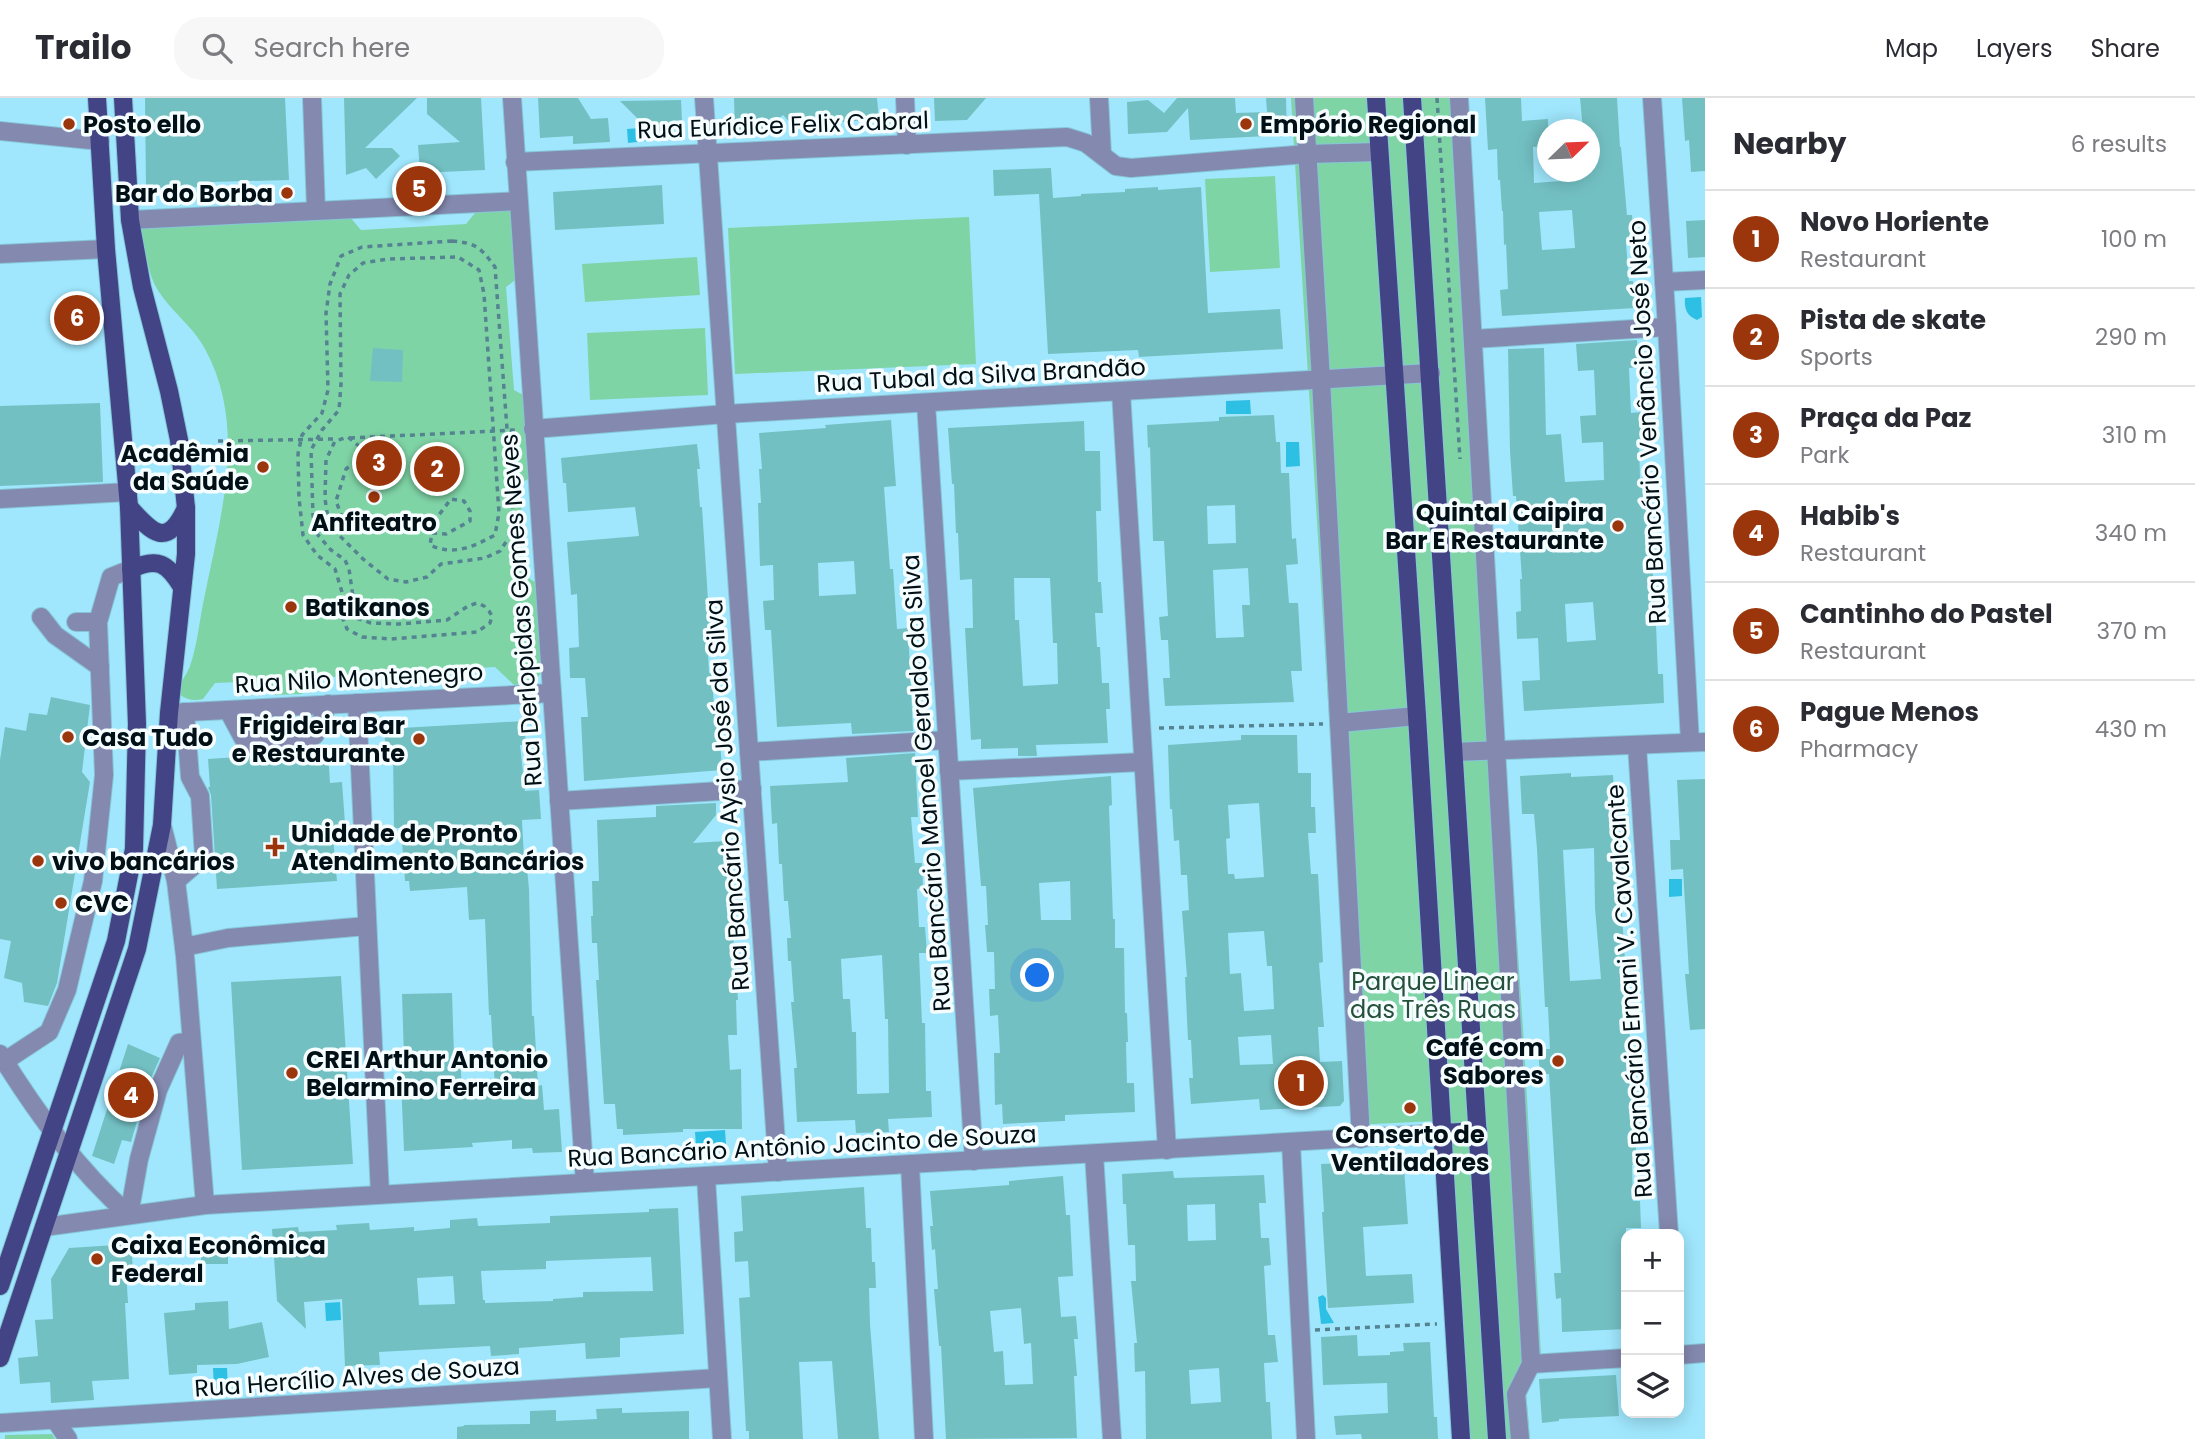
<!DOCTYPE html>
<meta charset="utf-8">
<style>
:root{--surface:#fff;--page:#f7f7f7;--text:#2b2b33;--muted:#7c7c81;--line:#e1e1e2;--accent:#9b350b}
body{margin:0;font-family:Poppins,sans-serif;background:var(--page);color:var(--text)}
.controls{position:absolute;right:21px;bottom:21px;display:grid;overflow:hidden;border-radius:14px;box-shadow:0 4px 18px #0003}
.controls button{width:63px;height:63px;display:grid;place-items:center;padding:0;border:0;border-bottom:2px solid var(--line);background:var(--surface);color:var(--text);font:35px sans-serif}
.compass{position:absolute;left:1537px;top:21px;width:63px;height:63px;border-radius:50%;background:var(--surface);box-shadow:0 4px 18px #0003;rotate:67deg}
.you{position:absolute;left:1038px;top:878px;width:24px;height:24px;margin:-18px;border:5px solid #fff;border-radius:50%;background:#1a73e8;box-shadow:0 0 0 10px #1a73e833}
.badge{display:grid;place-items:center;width:46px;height:46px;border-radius:50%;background:var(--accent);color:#fff;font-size:23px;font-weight:700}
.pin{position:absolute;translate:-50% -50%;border:4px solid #fff;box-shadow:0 2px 7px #0006}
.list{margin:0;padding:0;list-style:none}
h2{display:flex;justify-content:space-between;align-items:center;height:91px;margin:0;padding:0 28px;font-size:30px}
h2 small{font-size:23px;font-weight:400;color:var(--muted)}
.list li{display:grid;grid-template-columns:46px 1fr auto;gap:21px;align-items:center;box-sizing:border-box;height:98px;padding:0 28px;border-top:2px solid var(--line)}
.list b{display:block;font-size:26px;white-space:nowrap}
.list p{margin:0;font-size:23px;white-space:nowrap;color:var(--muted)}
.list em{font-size:23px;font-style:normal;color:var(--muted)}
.icon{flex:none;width:38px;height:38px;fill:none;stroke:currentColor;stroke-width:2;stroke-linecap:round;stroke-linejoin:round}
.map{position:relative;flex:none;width:1705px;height:1341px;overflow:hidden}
header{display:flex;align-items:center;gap:42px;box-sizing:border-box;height:98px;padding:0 35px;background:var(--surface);border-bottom:2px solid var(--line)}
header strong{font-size:33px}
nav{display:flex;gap:38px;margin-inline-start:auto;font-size:24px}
.search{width:490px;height:63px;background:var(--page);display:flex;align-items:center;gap:18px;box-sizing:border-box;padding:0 24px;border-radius:28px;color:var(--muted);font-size:26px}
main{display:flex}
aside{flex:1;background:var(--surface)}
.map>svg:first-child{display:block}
.green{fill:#7fd4a6}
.water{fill:#2ec0e4}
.building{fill:#73c0c3;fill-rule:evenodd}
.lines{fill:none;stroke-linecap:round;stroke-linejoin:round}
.minor-casing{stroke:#86c5d8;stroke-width:20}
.major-casing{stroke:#86c5d8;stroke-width:20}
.path{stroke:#558391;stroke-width:3.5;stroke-dasharray:5 5;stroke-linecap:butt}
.minor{stroke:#8489af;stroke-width:18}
.major{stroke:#424486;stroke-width:18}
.poi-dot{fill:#9b350b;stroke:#f6fdff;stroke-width:2.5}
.labels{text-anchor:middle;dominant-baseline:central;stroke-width:7;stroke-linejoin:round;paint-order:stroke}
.poi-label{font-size:24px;font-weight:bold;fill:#001016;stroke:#f6fdff;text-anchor:start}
.street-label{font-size:24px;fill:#001016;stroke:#f6fdff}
.park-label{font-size:24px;fill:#25503a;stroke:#f6fdff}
</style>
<header>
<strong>Trailo</strong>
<div class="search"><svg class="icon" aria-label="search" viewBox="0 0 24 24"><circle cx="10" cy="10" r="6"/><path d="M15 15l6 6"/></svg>Search here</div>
<nav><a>Map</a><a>Layers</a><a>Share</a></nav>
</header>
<main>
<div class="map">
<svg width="1705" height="1341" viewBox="0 0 1705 1341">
<rect width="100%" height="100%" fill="#a0e7fd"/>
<g class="green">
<polygon points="1291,0 1461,0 1524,945 1541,1257 1526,1292 1530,1341 1454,1341 1434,1023 1354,1027"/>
<polygon points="1275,78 1280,170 1210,174 1205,81"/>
<path d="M479,110L514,112L519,179L506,189L514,292L527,299L531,379L520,386L525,478L538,486L542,572C537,585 528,585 514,587L495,569L315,580L302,596L275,597L264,583L215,585L203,601C193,603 188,602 180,597C179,582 185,581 190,568C197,548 199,526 203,506C219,423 249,331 205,251C193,228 169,212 156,189C147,173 148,154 138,140L139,130L349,118L361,132L466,126Z"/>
<polygon points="969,119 976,266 735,276 728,130"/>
<polygon points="697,159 700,197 585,204 582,166"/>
<polygon points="705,230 708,297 590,302 587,235"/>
<polygon points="52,1336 55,1341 5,1341 5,1337"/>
</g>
<g class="water">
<polygon points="639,30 647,34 647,43 628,45 627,31"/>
<path d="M1701,199L1702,219L1697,222C1687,218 1684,211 1685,200Z"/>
<polygon points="1250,302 1251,316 1226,316 1226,303"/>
<polygon points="1286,344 1299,344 1300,368 1286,369"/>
<polygon points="1669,781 1682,781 1682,798 1669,799"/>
<polygon points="725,1032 726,1046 696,1048 695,1034"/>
<polygon points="1323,1197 1326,1200 1326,1211 1334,1225 1321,1226 1318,1199"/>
<polygon points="340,1204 341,1222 326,1223 325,1205"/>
<polygon points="213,1270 227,1270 228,1291 214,1291"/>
</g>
<g class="building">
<polygon points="145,0 285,0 289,82 212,84 212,89 146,90"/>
<polygon points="344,0 417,0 365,50 392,50 400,58 376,81 366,70 346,77"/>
<polygon points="427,0 481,0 485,72 420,75 418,47 460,44 427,16"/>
<polygon points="538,0 578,0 591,21 608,20 610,44 573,46 573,38 540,40"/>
<polygon points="734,0 877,0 879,21 793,28 783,17 763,35 735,36"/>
<polygon points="934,0 986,0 967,22 935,23"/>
<polygon points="1177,0 1235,0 1236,15 1267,14 1266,0 1286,0 1287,37 1190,42 1188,10 1167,34 1128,36 1127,4 1148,2 1164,15"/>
<path d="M1485,0H1521L1522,23L1548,21V48L1533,49L1534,85L1562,83V74H1590V32H1583L1580,0H1617L1620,49H1621L1627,117H1632L1634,144L1626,145L1629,183H1633L1635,210L1502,218L1500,192L1508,191L1506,146L1504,147L1503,113H1502L1500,82H1498L1497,51L1488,52ZM1572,112L1575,150L1542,152L1539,114Z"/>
<polygon points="1682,0 1705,0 1705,73 1691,74 1689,42 1685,43"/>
<polygon points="681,2 682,23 675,32 650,33 620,3"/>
<polygon points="1051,70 1053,100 1081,98 1081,96 1125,94 1125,91 1158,89 1158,92 1201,89 1208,215 1280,211 1283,251 1139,259 1138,252 1048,256 1039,96 994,98 993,72"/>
<polygon points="662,87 664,126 555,132 553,94"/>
<polygon points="1705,122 1705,159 1688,160 1686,123"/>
<path d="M1637,242L1639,269L1629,270L1631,315L1642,314L1643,342H1639L1640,380L1645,379L1655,502L1658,576H1663L1664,605L1524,613L1522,583L1540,582L1538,540L1517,541L1516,514L1521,513L1520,481H1522L1516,398H1513L1510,353L1508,251L1544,250L1546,337L1561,336L1565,384L1604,382L1603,344L1582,345L1580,318L1596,317L1594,272L1578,273L1576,246ZM1593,504L1596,542L1567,544L1565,506Z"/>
<polygon points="373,250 403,252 402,284 370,283"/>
<polygon points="100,305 103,384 0,388 0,308"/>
<path d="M1274,317L1276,344H1280L1281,375H1289L1292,441L1296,440L1298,466L1286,467L1289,505H1298L1300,538L1302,573H1291L1294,604L1165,608L1163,580H1170L1168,542H1161L1159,519L1168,518L1164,443H1153L1150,349L1148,350L1147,327L1219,323V319ZM1235,407L1236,445L1208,446L1207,408ZM1248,470L1250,507H1242L1244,539L1216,540L1213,472Z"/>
<path d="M891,322L896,388L884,389L890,471H893L897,531L908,530L913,633L852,636L851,625L777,629L771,532H765L763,503L774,502L773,467L760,468L758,405H761L759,371H762L759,335L826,330L825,327ZM854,463L856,496L819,498L818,465Z"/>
<path d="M1084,323L1085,353H1100L1101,413H1096L1097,445L1098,484H1101L1103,515H1095L1097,549H1100L1102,585H1109L1110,611H1106L1108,645L1036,647L1037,658H1018V650L981,651V641L971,642L965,530H973L972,481L960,482L958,435H956L954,386H952L948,330ZM1014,480H1050L1053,545H1057L1058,586L1023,588L1019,522H1015Z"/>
<polygon points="697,346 700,371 697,371 700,409 702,409 710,533 707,533 709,575 712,575 714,611 718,610 722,672 584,683 581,619 588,619 585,580 570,580 569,550 579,549 577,496 571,497 567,444 639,438 635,409 568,414 566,385 563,385 561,360"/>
<polygon points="51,599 90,607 82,674 90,684 57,885 48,908 24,904 22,885 4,880 11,843 0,841 0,662 5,629 26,633 29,615 47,617"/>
<polygon points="524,623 526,647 520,647 525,693 539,692 541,721 522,722 524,760 526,760 529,791 532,918 534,918 538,988 542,987 544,1012 559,1011 562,1054 533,1055 532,1050 512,1051 512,1042 472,1045 473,1049 404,1053 400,960 404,960 402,896 452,895 454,957 460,957 462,993 495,991 491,917 489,917 485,821 469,822 467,789 410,793 409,783 405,783 401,730 394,730 393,656 386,656 384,631"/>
<path d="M1241,637H1297L1298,675H1311V709H1315L1316,735H1308L1311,776H1318L1323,864L1319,865L1324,929H1318L1320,964L1342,963L1344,1003L1340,1008L1260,1012L1259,1001L1191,1006L1189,980H1193L1191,942H1188L1185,879H1187L1182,813L1189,812L1187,777H1181L1179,742L1174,743L1172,711H1170L1168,647L1241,642ZM1259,705L1264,779L1235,781L1234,776H1228L1226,741L1230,740L1228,707ZM1264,833L1267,868H1272L1274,911L1244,913L1241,875L1230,876L1228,835ZM1271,937L1273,966L1240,967L1238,939Z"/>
<polygon points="328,653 330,685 342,684 346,739 333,740 337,783 217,791 211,697 208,689 210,689 208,661"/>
<path d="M915,655L918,719H911L915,765H922L923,790L917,791L919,829H925L927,855H919L922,925H925L926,993H931L932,1019L888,1021L889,1034L856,1035L855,1022L797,1024L794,970H797L791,904H794L791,863H788L787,840H791L788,803H784L782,766H779L777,725L772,726L770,688L848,684L846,660ZM882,857L885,921H888L889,995L857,996L856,934H852L850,901H843L841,861Z"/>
<path d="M1571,675V679L1613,677L1636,1033V1066L1632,1067L1633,1103H1640L1641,1130H1626V1231L1562,1234L1561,1200L1556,1201L1554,1175H1561L1549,976L1540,977L1538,951H1550L1548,909H1545L1537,751L1534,716H1522L1520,678ZM1594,750L1595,810L1601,881L1570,883L1563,752Z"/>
<path d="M1111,678L1112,707L1109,708L1113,821H1115V850H1124L1125,915H1127L1128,944H1126L1127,985H1134L1135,1014L1065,1017V1023L1003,1026L1002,1006L995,1007L994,955H1000L998,917L990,918L989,891H995L994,854H987L985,827H988L986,788H981L973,690ZM1070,783L1071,822H1041L1039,785Z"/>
<polygon points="1705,681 1705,931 1690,932 1685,876 1689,876 1683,771 1671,772 1670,742 1680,742 1677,682"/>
<polygon points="716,705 716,717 693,745 726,743 738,902 736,902 737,937 728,937 730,972 741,971 742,1031 683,1031 683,1034 623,1037 623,1031 617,1031 615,1006 604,1006 596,882 599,882 597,845 592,845 591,818 593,818 592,783 599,783 597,722 656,719 656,708"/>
<polygon points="341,878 353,1066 242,1072 231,884"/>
<polygon points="128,946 160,960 147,989 131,1044 122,1042 114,1066 92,1058"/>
<polygon points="1352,1065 1352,1074 1404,1070 1408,1126 1363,1129 1366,1178 1412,1176 1414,1205 1328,1210 1322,1114 1324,1114 1321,1066"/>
<path d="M1173,1073L1174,1080L1264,1077L1266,1105H1259L1261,1140H1269L1271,1167L1264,1168L1268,1237H1275L1278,1264L1264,1265L1266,1304H1270L1272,1341H1146L1145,1273L1135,1274L1134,1245H1137L1131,1183H1136L1135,1147H1128L1126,1106H1123L1122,1076ZM1215,1106L1216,1142L1188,1143L1187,1107ZM1219,1270L1221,1304L1191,1306L1189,1272Z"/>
<path d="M1063,1078L1066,1117H1070L1073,1178L1058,1179L1061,1219L1076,1218L1078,1241H1074L1077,1278H1074L1077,1340L946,1341L941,1248H939L934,1191H938L935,1151L932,1152L930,1128H933L930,1093L1009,1087V1083ZM1021,1210L1024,1246L1031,1245L1033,1286L1005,1287L1003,1253L994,1254L990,1213Z"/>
<polygon points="864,1089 866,1130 871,1130 872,1164 875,1164 876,1190 869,1190 870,1226 879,1341 838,1341 832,1263 799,1264 803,1341 749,1341 749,1333 746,1333 739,1200 750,1199 748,1163 735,1164 734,1134 743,1133 741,1098"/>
<path d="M678,1110L684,1236L620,1240V1259L586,1261L585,1245L519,1250V1256L491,1258L490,1248L379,1254L380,1267L345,1268L342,1201L304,1204L306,1231L277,1203L272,1131L298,1129L299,1134L337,1132L336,1127L369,1125L370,1132L414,1129V1133L450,1130V1122L477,1120L478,1128L550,1125V1118L649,1114V1111ZM651,1159L653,1193L583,1194V1199L553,1201V1203L485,1205V1202H483L481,1173L546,1171V1163ZM453,1178L455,1206L419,1207L417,1180Z"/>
<rect x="201" y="1142" width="27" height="24"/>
<polygon points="131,1146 133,1171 126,1172 128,1205 125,1205 129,1281 92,1283 94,1302 51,1305 50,1284 20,1286 18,1260 38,1258 35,1222 53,1221 51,1181 69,1150"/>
<polygon points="228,1203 229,1231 262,1224 269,1259 237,1266 197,1267 197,1275 169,1277 164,1215 195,1212 195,1205"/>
<polygon points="1357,1237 1358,1258 1390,1257 1390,1254 1404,1253 1403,1245 1430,1244 1434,1319 1437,1319 1438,1341 1362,1341 1361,1336 1336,1337 1334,1318 1388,1315 1387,1285 1323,1287 1321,1239"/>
<polygon points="1616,1277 1619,1318 1559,1321 1559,1323 1542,1325 1539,1281"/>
<polygon points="622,1310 622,1315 689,1313 689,1341 457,1341 457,1329 464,1328 464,1327 530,1326 530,1313 556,1312 556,1323 597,1321 596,1311"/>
</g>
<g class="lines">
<g class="minor-casing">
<g id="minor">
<polyline points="312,0 316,112"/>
<polyline points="512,0 585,1085"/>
<polyline points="704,0 778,1074"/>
<polyline points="905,0 907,47"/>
<polyline points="1099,0 1102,56"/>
<polyline points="1304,0 1321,282 1361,1041"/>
<polyline points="1459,0 1531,1266 1516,1296 1520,1341"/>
<polyline points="1652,0 1667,229 1690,644"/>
<polyline points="0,33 100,43"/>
<polyline points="515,64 1067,39 1086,45 1116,68 1131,70 1307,56 1379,54"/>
<polyline points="130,122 518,103"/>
<polyline points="0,156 106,151"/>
<polyline points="1664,184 1705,182"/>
<polyline points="1473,241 1667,229"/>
<polyline points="1121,294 1167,1052"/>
<polyline points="926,305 974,1063"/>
<polyline points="533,331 726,316 1431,275"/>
<polyline points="0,401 128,394"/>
<polyline points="41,519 55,537 100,569"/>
<polyline points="76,524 98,524"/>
<polyline points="357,605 380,1096"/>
<polyline points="228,612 243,640 252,646 307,643 315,637 328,606"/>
<polyline points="169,615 551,595"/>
<polyline points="1339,625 1417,618"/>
<polyline points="1637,647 1669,1136"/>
<polyline points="749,654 947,642"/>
<polyline points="1454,654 1705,644"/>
<polyline points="949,673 1143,664"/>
<polyline points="559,703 752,691"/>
<polyline points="162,727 176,783 185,858 205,1107"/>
<polyline points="176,783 204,759 200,698 190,679 185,614"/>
<polyline points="184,849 228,840 367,828"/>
<path d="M0,956C36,1014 77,1071 129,1117"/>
<polyline points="5,963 49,934 67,892 93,783 104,677 98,524 111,479 131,471"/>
<polyline points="1291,1045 1306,1341"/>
<polyline points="1094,1056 1112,1341"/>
<polyline points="910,1067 924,1341"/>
<polyline points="706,1079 722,1341"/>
<polyline points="129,1117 139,1061 158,992 179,945 186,944 192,947"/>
<polyline points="44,1129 205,1107 1443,1035"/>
<polyline points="1679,1257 1705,1255"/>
<polyline points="1531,1266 1626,1260"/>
<polyline points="56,1323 68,1341"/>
<polyline points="0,1325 718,1280"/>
</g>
</g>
<g class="major-casing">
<g id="major">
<polyline points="1376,0 1417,618 1461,1341"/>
<polyline points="1412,0 1497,1341"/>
<path d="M129,409C152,435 167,451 186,410"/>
<path d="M131,471C158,459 167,465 182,489"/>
<polyline points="1443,1035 1478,1033"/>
<polyline points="0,1188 116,843 134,751 137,626 129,409 106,151 97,0"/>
<polyline points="0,1260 137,851 162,727 169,615 186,456 186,410 179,342 169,293 142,189 130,122 123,0"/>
</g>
</g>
<g class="path">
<polyline points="1437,0 1460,361"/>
<path d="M452,143C477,145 481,150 495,169L513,412L510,438L500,453L485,460L441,466L427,479L406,484L388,481L363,461L340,438L328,420L325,401L326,362L335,343L348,339L359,348V361L346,371L336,403L343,422L354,430L387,431L435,422L451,401L464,403L470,413V423L446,436L432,435L430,447C453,458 473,449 495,437L499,415L484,196L479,172L458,159L388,161L363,165L349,177L340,196L341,286L339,312L322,332L311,352L313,418L318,437L331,452L345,462L349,471L356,520L371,525L399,526L447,522L468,508L477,505L484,508L489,513L492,518L490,525L477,534L391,541L362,539L347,531L341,516L342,494L335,471L317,457L303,437L299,400L298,356L302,337L322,315L328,292L326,215L330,186L341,158L362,149Z"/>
<polyline points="350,340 517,332"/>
<polyline points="218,343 335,341"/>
<polyline points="1159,630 1323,626"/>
<polyline points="1315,1232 1437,1226"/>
</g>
<use href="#minor" class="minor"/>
<use href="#major" class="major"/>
</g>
<g class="poi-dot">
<circle cx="69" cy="26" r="7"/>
<circle cx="1246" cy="26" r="7"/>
<circle cx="287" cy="95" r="7"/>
<circle cx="263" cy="369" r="7"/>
<circle cx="374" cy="399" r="7"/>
<circle cx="1618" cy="428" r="7"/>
<circle cx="291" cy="509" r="7"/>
<circle cx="68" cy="639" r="7"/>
<circle cx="419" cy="641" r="7"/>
<path d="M271.5 738.5h7v7h7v7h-7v7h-7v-7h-7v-7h7z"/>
<circle cx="38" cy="763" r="7"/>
<circle cx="61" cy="805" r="7"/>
<circle cx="1558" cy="963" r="7"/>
<circle cx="292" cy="975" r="7"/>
<circle cx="1410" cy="1010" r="7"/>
<circle cx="97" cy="1161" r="7"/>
</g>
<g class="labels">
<g class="poi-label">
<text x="83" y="26">Posto ello</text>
<text x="1260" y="26">Empório Regional</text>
<text x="273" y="95" text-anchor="end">Bar do Borba</text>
<text x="249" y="355" text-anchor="end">Acadêmia<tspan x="249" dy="28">da Saúde</tspan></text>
<text x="1604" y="414" text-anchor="end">Quintal Caipira<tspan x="1604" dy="28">Bar E Restaurante</tspan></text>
<text x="374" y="424" text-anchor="middle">Anfiteatro</text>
<text x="305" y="509">Batikanos</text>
<text x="405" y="627" text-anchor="end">Frigideira Bar<tspan x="405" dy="28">e Restaurante</tspan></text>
<text x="82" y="639">Casa Tudo</text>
<text x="291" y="735">Unidade de Pronto<tspan x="291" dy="28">Atendimento Bancários</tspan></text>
<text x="52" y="763">vivo bancários</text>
<text x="75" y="805">CVC</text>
<text x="1544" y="949" text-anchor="end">Café com<tspan x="1544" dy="28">Sabores</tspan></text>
<text x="306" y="961">CREI Arthur Antonio<tspan x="306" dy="28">Belarmino Ferreira</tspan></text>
<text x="1410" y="1036" text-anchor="middle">Conserto de<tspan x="1410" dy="28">Ventiladores</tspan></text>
<text x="111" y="1147">Caixa Econômica<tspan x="111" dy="28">Federal</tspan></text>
</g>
<g class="street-label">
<text transform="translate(783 27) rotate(-2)">Rua Eurídice Felix Cabral</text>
<text transform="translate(981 277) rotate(-3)">Rua Tubal da Silva Brandão</text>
<text transform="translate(1647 324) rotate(-93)">Rua Bancário Venâncio José Neto</text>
<text transform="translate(521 512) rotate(-94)">Rua Derlopidas Gomes Neves</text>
<text transform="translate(359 580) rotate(-3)">Rua Nilo Montenegro</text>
<text transform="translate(926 685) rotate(-94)">Rua Bancário Manoel Geraldo da Silva</text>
<text transform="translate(727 697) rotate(-94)">Rua Bancário Aysio José da Silva</text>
<text transform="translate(1629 893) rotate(-94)">Rua Bancário Ernani V. Cavalcante</text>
<text transform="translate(802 1048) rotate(-3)">Rua Bancário Antônio Jacinto de Souza</text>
<text transform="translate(357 1279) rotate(-4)">Rua Hercílio Alves de Souza</text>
</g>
<g class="park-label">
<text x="1433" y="883">Parque Linear<tspan x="1433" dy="28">das Três Ruas</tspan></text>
</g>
</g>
</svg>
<div class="controls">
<button>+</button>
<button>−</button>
<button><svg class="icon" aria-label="layers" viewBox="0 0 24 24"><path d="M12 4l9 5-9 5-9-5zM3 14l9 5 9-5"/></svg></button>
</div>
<svg class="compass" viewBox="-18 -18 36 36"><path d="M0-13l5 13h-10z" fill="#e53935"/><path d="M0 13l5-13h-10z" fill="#7c7c81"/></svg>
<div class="you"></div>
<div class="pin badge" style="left:1301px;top:985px">1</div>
<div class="pin badge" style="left:437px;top:371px">2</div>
<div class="pin badge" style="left:379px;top:365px">3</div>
<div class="pin badge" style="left:131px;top:997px">4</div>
<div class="pin badge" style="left:419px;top:91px">5</div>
<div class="pin badge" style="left:77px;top:220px">6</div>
</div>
<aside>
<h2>Nearby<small>6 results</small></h2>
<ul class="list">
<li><span class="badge">1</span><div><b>Novo Horiente</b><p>Restaurant</p></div><em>100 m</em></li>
<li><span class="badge">2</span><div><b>Pista de skate</b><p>Sports</p></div><em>290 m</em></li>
<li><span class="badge">3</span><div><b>Praça da Paz</b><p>Park</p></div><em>310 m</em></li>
<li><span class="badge">4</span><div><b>Habib's</b><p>Restaurant</p></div><em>340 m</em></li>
<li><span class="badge">5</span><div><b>Cantinho do Pastel</b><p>Restaurant</p></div><em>370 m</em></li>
<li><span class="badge">6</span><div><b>Pague Menos</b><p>Pharmacy</p></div><em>430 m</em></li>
</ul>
</aside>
</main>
